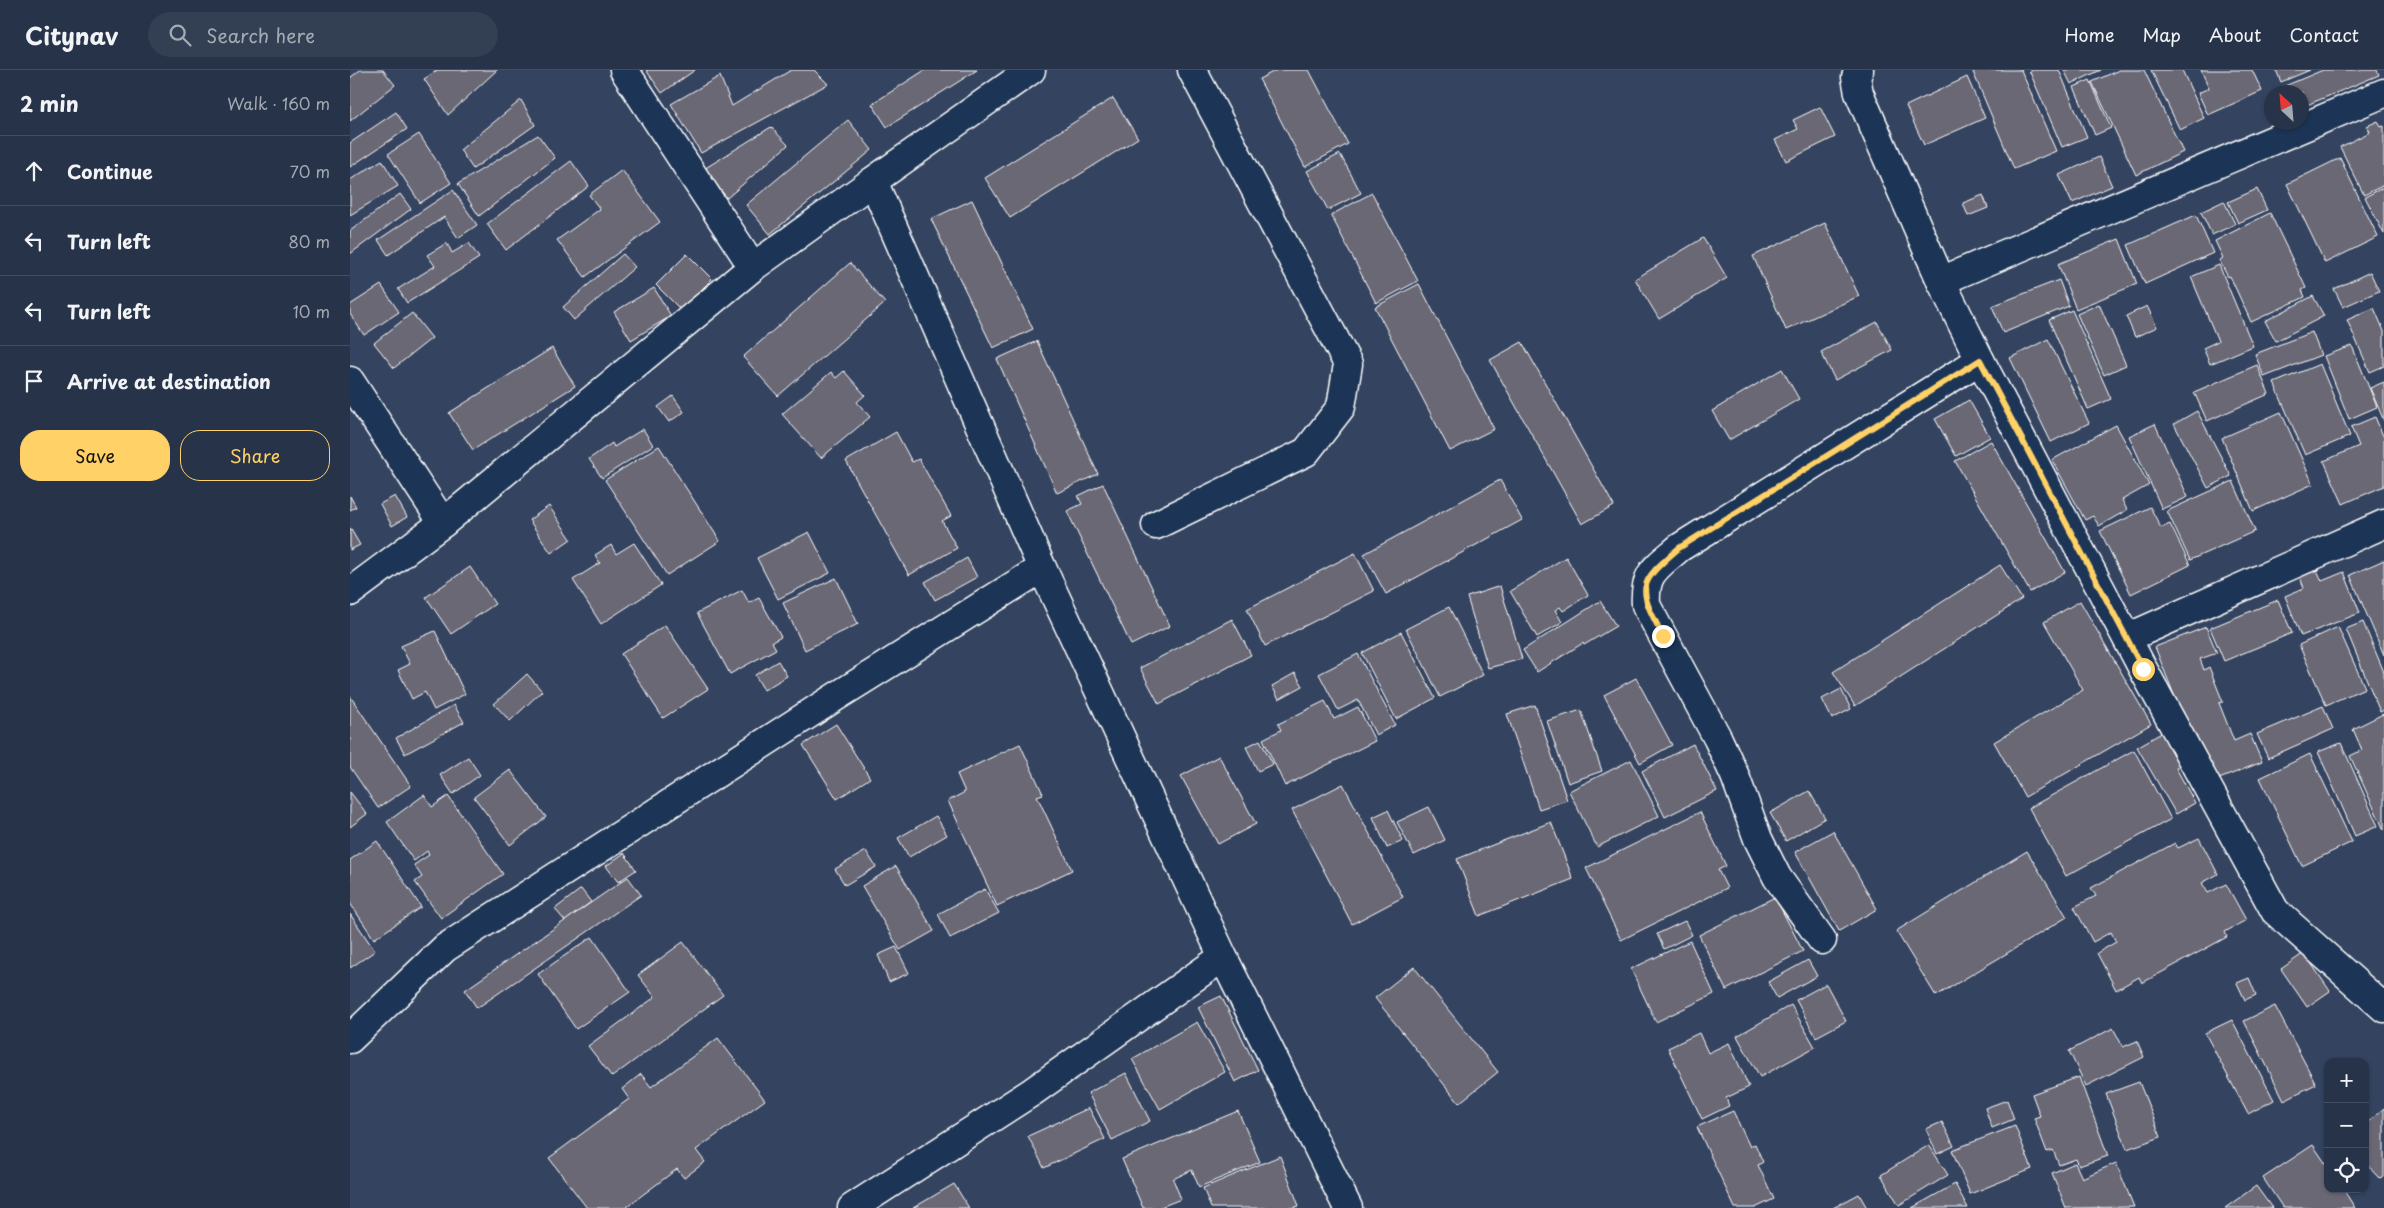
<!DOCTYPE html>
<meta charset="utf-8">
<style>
:root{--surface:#273348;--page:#333f52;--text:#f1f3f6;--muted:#a4aab4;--line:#434e60;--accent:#ffd166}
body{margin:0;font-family:"Playpen Sans",sans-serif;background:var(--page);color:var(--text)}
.controls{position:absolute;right:15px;bottom:15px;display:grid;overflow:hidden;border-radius:10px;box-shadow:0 1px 4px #0004}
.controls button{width:45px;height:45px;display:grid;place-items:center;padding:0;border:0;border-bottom:1px solid var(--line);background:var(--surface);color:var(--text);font:25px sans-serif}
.compass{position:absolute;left:1914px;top:15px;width:45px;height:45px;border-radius:50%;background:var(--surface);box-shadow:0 1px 4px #0004;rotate:334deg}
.stop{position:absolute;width:15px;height:15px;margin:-11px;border:4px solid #ffd166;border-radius:50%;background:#fff}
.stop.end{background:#ffd166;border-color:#fff;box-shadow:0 1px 5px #0008}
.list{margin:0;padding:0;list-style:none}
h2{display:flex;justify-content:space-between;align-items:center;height:65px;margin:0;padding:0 20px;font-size:21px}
h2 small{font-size:16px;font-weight:400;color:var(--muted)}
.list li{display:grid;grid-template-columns:32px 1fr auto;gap:15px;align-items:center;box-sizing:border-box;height:70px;padding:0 20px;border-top:1px solid var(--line)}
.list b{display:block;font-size:19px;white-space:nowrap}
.list em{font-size:16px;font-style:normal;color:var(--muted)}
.actions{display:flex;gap:10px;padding:15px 20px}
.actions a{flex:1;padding:11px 0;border:1px solid var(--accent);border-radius:20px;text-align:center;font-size:18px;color:var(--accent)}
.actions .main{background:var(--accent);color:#111}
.icon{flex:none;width:28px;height:28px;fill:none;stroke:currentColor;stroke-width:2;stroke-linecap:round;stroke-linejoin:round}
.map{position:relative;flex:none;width:2034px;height:1138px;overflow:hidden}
header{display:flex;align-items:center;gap:30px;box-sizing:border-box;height:70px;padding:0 25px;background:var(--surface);border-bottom:1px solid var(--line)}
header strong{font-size:24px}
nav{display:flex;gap:28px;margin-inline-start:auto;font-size:18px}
.search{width:350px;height:45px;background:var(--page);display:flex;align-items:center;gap:12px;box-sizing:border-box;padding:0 18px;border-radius:28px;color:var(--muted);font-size:19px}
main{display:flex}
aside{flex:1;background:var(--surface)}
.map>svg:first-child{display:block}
.building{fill:#6a6774;stroke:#fff}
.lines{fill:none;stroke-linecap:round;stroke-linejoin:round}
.minor-casing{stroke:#fff;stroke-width:31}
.tertiary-casing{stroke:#fff;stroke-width:31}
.minor{stroke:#1d3557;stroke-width:28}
.tertiary{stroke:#1d3557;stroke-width:28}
.route{stroke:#ffd166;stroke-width:6}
</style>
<header>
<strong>Citynav</strong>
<div class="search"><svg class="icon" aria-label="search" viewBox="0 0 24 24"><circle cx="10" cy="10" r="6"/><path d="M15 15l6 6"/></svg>Search here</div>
<nav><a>Home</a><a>Map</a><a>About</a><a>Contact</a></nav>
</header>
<main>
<aside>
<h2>2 min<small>Walk · 160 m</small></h2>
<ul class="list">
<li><svg class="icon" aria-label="ahead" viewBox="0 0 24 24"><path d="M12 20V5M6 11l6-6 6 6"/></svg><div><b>Continue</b></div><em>70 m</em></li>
<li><svg class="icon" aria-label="left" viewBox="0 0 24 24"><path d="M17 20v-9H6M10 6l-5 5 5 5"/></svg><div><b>Turn left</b></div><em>80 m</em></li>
<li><svg class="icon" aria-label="left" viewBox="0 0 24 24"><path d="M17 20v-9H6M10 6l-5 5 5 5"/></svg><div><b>Turn left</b></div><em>10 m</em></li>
<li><svg class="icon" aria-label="arrive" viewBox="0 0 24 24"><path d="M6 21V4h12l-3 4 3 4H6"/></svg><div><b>Arrive at destination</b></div></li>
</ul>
<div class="actions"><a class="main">Save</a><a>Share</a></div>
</aside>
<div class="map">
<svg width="2034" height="1138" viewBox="0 0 2034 1138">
<rect width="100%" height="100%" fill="#344460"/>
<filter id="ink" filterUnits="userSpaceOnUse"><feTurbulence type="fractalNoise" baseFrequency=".02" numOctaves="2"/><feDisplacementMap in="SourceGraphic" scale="10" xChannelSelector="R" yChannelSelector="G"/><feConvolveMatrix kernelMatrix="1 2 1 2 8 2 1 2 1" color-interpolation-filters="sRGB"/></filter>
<g filter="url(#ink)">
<g class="building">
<polygon points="10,0 33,0 45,15 0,51 0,8"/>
<polygon points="88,0 147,0 98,45 74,9"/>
<polygon points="296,0 345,0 312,23"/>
<polygon points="441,0 464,0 478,14 351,83 321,34 370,6 382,36"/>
<polygon points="575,0 627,0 537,57 522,34"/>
<polygon points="927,0 959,0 998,74 955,97 909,9"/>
<polygon points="1628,0 1671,0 1706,81 1664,99 1623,2"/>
<polygon points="1679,0 1709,0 1737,67 1712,77"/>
<polygon points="1714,0 1751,0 1721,14"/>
<polygon points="1769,0 1794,0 1833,82 1786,105 1742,12"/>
<polygon points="1801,0 1832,0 1854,48 1830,60"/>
<polygon points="1851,0 1902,0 1912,21 1858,45 1848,23 1859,18"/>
<polygon points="1926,0 1960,0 1931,12"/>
<polygon points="1973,0 2027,0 2029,5 1952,37 1952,22 1932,22 1930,18"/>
<polygon points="1617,7 1635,48 1574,75 1556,36"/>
<polygon points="1740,10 1761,58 1745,65 1724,17"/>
<polygon points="763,28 788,68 660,148 635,108"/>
<polygon points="171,30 185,55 123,99 110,80"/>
<polygon points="1470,37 1485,67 1436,91 1425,70 1448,59 1443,50"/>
<polygon points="46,42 57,59 0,97 0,73"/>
<polygon points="498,50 522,80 420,164 396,135"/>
<polygon points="2028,51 2031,57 2034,56 2034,115 2014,125 1990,77 2020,62 2017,56"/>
<polygon points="421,57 438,75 377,128 354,99"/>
<polygon points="69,64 101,113 70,133 38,84"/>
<polygon points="188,65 205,88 129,146 108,114"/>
<polygon points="990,84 1011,123 978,140 957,101"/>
<polygon points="1749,87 1762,116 1722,133 1709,105"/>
<polygon points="1990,88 2028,167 1975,193 1937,114"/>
<polygon points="32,90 48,116 0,145 0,110"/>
<polygon points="221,91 239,116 156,180 137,154"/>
<polygon points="272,100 310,152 235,207 207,170 250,139 239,125"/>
<polygon points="2034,117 2034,164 2015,127"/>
<polygon points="1907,119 1917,140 1888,153 1878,132"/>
<polygon points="103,120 127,155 108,168 94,147 38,185 28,170"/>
<polygon points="1022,123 1068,211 1026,233 981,145"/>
<polygon points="50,124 61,139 0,184 0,161"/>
<polygon points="1633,125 1638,138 1618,146 1613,133"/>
<polygon points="622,130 683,259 643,278 581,149"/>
<polygon points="1874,131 1885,154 1862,165 1851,142"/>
<polygon points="1920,143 1956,218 1952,220 1955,227 1901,252 1880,206 1878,207 1869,190 1873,188 1865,171"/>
<polygon points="1846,145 1863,183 1795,214 1778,175"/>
<polygon points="1475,153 1509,226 1436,260 1403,186"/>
<polygon points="1353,168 1377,208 1309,249 1285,209"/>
<polygon points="1769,169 1787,214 1726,239 1708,194"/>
<polygon points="97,173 102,183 119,173 129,188 57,233 48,219 85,196 77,185"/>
<polygon points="273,184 285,197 224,250 213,237"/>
<polygon points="337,184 362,209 331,240 306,215"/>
<polygon points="500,193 535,233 428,326 393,287"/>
<polygon points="1869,195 1903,276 1860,294 1853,278 1868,271 1841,207"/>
<polygon points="2020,202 2029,221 1993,237 1984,219"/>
<polygon points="1709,210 1719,236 1653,263 1642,236"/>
<polygon points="1069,214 1144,359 1100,381 1025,237"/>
<polygon points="31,215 49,242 14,265 0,244 0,235"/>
<polygon points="304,218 321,246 281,270 264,242"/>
<polygon points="1963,226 1974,246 1926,271 1915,251"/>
<polygon points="1749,234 1776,295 1754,305 1727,244"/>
<polygon points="1797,236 1807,257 1785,267 1776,246"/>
<polygon points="2024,238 2034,261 2034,296 2020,302 1997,250"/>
<polygon points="1722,240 1761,329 1738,339 1699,250"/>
<polygon points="62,243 82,268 44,298 24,273"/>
<polygon points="1527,252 1542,280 1485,310 1471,282"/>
<polygon points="1962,262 1971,285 1914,307 1905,284"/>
<polygon points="1698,269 1739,353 1701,372 1660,288"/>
<polygon points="687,271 748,404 707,423 647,289"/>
<polygon points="1172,272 1264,436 1232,454 1140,290"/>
<polygon points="2002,276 2027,337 1999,349 1974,286"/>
<polygon points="202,278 225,316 123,380 99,343"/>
<polygon points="1970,294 2000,366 1955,385 1924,313"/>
<polygon points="1907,295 1919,324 1857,351 1844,322"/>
<polygon points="1432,299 1449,329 1379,370 1362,341"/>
<polygon points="494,301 515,325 507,332 520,347 471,388 432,344 481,302 486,308"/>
<polygon points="2034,312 2034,351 2020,318"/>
<polygon points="323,326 334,342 319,352 308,337"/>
<polygon points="1619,330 1640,367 1606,386 1585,349"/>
<polygon points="1847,341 1881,406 1858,418 1824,354"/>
<polygon points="1931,342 1963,414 1903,441 1872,368"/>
<polygon points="2025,347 2034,368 2034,416 1993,434 1974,391 2009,376 2001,357"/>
<polygon points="1805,354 1838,427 1812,439 1779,366"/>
<polygon points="1766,355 1799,415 1772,430 1777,440 1749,456 1743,446 1735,450 1702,390"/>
<polygon points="293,359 303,375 252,408 239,389 262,373 264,377"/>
<polygon points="546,362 562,392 569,389 601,446 592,451 607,478 559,505 496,391"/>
<polygon points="1641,371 1715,502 1680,522 1605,391"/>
<polygon points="309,376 370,471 317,505 255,410"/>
<polygon points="1150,410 1172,450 1036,524 1014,484"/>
<polygon points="1883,411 1905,461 1840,490 1817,441"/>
<polygon points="753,414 820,556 781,575 717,441 732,434 728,426"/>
<polygon points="0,426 6,437 0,440"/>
<polygon points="45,426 57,447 42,456 30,434"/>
<polygon points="199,436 221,469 201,483 179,450"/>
<polygon points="1800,437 1811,458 1820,454 1840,495 1781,524 1750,461"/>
<polygon points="0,458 10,475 0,480"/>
<polygon points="459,462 480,503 428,529 407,488"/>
<polygon points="284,473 311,515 251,554 223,510 250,493 245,485 261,475 266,484"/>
<polygon points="1005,483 1024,521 915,576 897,539"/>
<polygon points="1216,487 1238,525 1213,541 1210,537 1205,540 1212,552 1187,567 1160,521"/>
<polygon points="617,488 627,507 585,530 575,512"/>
<polygon points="2034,490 2034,585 2000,505"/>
<polygon points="1650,495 1672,529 1505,636 1483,602"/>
<polygon points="120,497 145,534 101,564 76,527"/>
<polygon points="1967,500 1972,511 1994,502 2010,543 1951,566 1935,526 1954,518 1950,507"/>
<polygon points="486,508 508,554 455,580 433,533"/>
<polygon points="1150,516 1172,589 1138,598 1117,527"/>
<polygon points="392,520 399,533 409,528 431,567 422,572 426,579 380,604 347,543"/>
<polygon points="1928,530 1942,563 1874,591 1860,558"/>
<polygon points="1250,531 1266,556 1234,575 1233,573 1187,602 1173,580"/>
<polygon points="1730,531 1801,654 1675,727 1644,672 1733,620 1694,552"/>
<polygon points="1099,537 1133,605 1090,627 1056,559"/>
<polygon points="882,549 901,585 809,634 790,598"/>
<polygon points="2013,552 2034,602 2034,640 2030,642 1996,559"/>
<polygon points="315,555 358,619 313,648 271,584"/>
<polygon points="1856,557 1867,583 1850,589 1854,600 1859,597 1873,632 1869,633 1884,671 1900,664 1912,692 1859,713 1805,577"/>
<polygon points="1988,557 2015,618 1976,635 1949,575"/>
<polygon points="85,561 115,624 84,640 75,622 62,629 48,600 60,594 51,576"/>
<polygon points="1051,562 1085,628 1046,649 1012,583"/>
<polygon points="1008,584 1045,655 1026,665 1008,630 988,640 969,604"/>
<polygon points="428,591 437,606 414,620 405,605"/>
<polygon points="945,603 953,616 929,629 922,616"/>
<polygon points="177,604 192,621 160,651 144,634"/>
<polygon points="1286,608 1322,675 1290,693 1254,625"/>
<polygon points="1491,619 1501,639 1482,649 1472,629"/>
<polygon points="0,626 61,716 28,738 0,697"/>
<polygon points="975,631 984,649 1008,637 1025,671 935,716 913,669 931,660 928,654"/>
<polygon points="104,635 114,652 55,684 46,668"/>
<polygon points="1185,635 1217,730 1189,739 1157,644"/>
<polygon points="1973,636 1983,659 1918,688 1907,664"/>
<polygon points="1231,640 1252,701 1218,713 1197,651"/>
<polygon points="2033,644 2034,647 2034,760 2000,686 2012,680 2003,659"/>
<polygon points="486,654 520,708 487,729 453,675"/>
<polygon points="1815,661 1834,693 1826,698 1845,733 1826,744 1787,677"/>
<polygon points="910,670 923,694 908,701 896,677"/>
<polygon points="1991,673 2028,756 2005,766 1968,682"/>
<polygon points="670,674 693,724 687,726 722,800 647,836 598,731 615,722 607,704"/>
<polygon points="1343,674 1367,721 1315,747 1292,701"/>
<polygon points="1784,680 1821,749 1716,806 1679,738"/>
<polygon points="1960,684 2002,772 1952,796 1910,708"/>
<polygon points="869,686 906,754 868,774 831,706"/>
<polygon points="118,687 130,705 103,724 90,705"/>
<polygon points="1281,690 1309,746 1247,777 1219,721"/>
<polygon points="160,700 196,747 160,775 124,727"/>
<polygon points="993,714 1053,827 1002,854 942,740"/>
<polygon points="1459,721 1475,748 1436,771 1420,743"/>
<polygon points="0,722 17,744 0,757"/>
<polygon points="74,725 82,737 98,726 153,804 91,848 65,812 72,807 64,795 79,785 77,781 64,791 37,752"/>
<polygon points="1079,737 1095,770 1064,785 1047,752"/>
<polygon points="1038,740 1053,771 1037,778 1023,747"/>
<polygon points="1350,742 1376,796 1368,800 1377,818 1271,870 1236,798"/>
<polygon points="586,746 597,765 559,787 548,768"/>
<polygon points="1201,752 1223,809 1129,846 1107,789"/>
<polygon points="1483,761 1527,839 1489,861 1445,782"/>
<polygon points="1849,768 1868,804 1852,813 1858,823 1876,814 1896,850 1875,862 1877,867 1792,913 1789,907 1766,920 1747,883 1766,872 1761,862 1743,872 1724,837 1746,826 1741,818 1825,773 1828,778"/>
<polygon points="27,771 71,837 24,869 0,833 0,790"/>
<polygon points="516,781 526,797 495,815 485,799"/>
<polygon points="1677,781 1717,847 1586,926 1546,861"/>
<polygon points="274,783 286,800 268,812 256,796"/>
<polygon points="546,796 584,861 550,880 512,816"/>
<polygon points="278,807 291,825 127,938 115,920"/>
<polygon points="231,819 241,832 215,851 205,839"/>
<polygon points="635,819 649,843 600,868 588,844"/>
<polygon points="1425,827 1453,881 1376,920 1349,865"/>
<polygon points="0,844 25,881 0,898"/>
<polygon points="1335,851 1342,865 1314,879 1307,864"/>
<polygon points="242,867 280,922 226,959 188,904"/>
<polygon points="1340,871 1364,924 1306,952 1281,899"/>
<polygon points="333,872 373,925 262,1007 238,976 305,927 288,905"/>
<polygon points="546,877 559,903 539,912 528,885"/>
<polygon points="1954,883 1980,921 1957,937 1931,899"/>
<polygon points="1458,890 1467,906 1427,928 1418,912"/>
<polygon points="1064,897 1148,1002 1109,1033 1025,928"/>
<polygon points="1899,908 1906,925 1895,930 1887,913"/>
<polygon points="1476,914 1496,951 1466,967 1446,930"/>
<polygon points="871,926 908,1000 885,1012 848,937"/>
<polygon points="1441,935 1465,977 1410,1007 1387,966"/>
<polygon points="1925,936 1966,1014 1934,1030 1894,951"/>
<polygon points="1882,950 1924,1030 1898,1044 1855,963"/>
<polygon points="847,952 875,1002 810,1039 782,989"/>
<polygon points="1763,958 1773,977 1787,971 1794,987 1736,1016 1719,981"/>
<polygon points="1349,963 1358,983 1379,973 1399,1017 1376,1028 1379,1036 1352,1049 1318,978"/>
<polygon points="368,968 415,1030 346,1080 355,1092 334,1108 327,1099 275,1138 237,1138 199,1088 279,1029 272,1019 291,1004 301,1017"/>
<polygon points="776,1003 800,1051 762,1070 738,1023"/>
<polygon points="1729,1007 1758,1086 1729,1096 1726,1089 1709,1095 1703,1080 1697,1082 1684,1048 1690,1046 1682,1024"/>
<polygon points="1789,1012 1811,1067 1777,1079 1756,1024"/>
<polygon points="1657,1030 1664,1049 1642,1058 1635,1038"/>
<polygon points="739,1038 755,1069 694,1098 678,1066"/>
<polygon points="2034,1038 2034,1107 2031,1109 2015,1092 2015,1055"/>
<polygon points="888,1041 910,1092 849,1117 842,1100 823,1109 831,1129 808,1138 793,1138 772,1089"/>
<polygon points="1383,1041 1400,1077 1405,1074 1413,1092 1408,1095 1424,1129 1405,1138 1385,1138 1347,1057"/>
<polygon points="1592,1052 1604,1076 1587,1084 1576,1059"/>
<polygon points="1665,1056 1682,1099 1620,1124 1602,1080"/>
<polygon points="1579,1075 1598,1105 1549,1135 1531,1105"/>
<polygon points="1963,1075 1978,1097 1978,1119 1993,1119 2005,1138 1933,1138 1913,1108"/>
<polygon points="930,1086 949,1136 943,1138 861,1138 853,1118"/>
<polygon points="1725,1093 1732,1108 1766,1093 1784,1137 1716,1138 1702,1103"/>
<polygon points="604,1114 619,1138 563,1138"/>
<polygon points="1605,1114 1618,1138 1562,1138"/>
<polygon points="1906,1116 1922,1138 1875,1138"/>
<polygon points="1509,1124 1517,1138 1483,1138"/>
</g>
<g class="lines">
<g class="minor-casing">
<g id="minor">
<polyline points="274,0 403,197"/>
<polyline points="1509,0 1506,7 1509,23 1591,211 1630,290 1793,599 1925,841 2034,938"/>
<polyline points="1591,211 2034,23"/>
<polyline points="0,311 93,453"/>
<polyline points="806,455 956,382 991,337 998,294 842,0"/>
<polyline points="0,522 93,453 403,197 523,111"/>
<polyline points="1777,568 2034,454"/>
<path d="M1472,870L1427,807L1408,769L1385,706L1368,669L1296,535C1294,502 1306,498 1329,478L1630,290"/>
<polyline points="0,969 95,878 487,626 692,498"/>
<polyline points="502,1138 682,1022 873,887"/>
</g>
</g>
<g class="tertiary-casing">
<polyline id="tertiary" points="681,0 523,111 692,498 873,887 998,1138"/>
</g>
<use href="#minor" class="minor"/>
<use href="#tertiary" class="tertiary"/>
</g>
</g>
<g class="lines" filter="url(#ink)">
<path class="route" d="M1313,566C1287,517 1287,514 1329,478L1630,290L1793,599"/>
</g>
</svg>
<div class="controls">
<button>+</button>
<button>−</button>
<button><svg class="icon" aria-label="locate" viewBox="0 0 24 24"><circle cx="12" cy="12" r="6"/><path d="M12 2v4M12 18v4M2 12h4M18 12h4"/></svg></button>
</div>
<svg class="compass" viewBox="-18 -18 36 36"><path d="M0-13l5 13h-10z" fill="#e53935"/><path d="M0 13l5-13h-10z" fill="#a4aab4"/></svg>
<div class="stop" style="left:1793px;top:599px"></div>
<div class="stop end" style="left:1313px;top:566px"></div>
</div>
</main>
